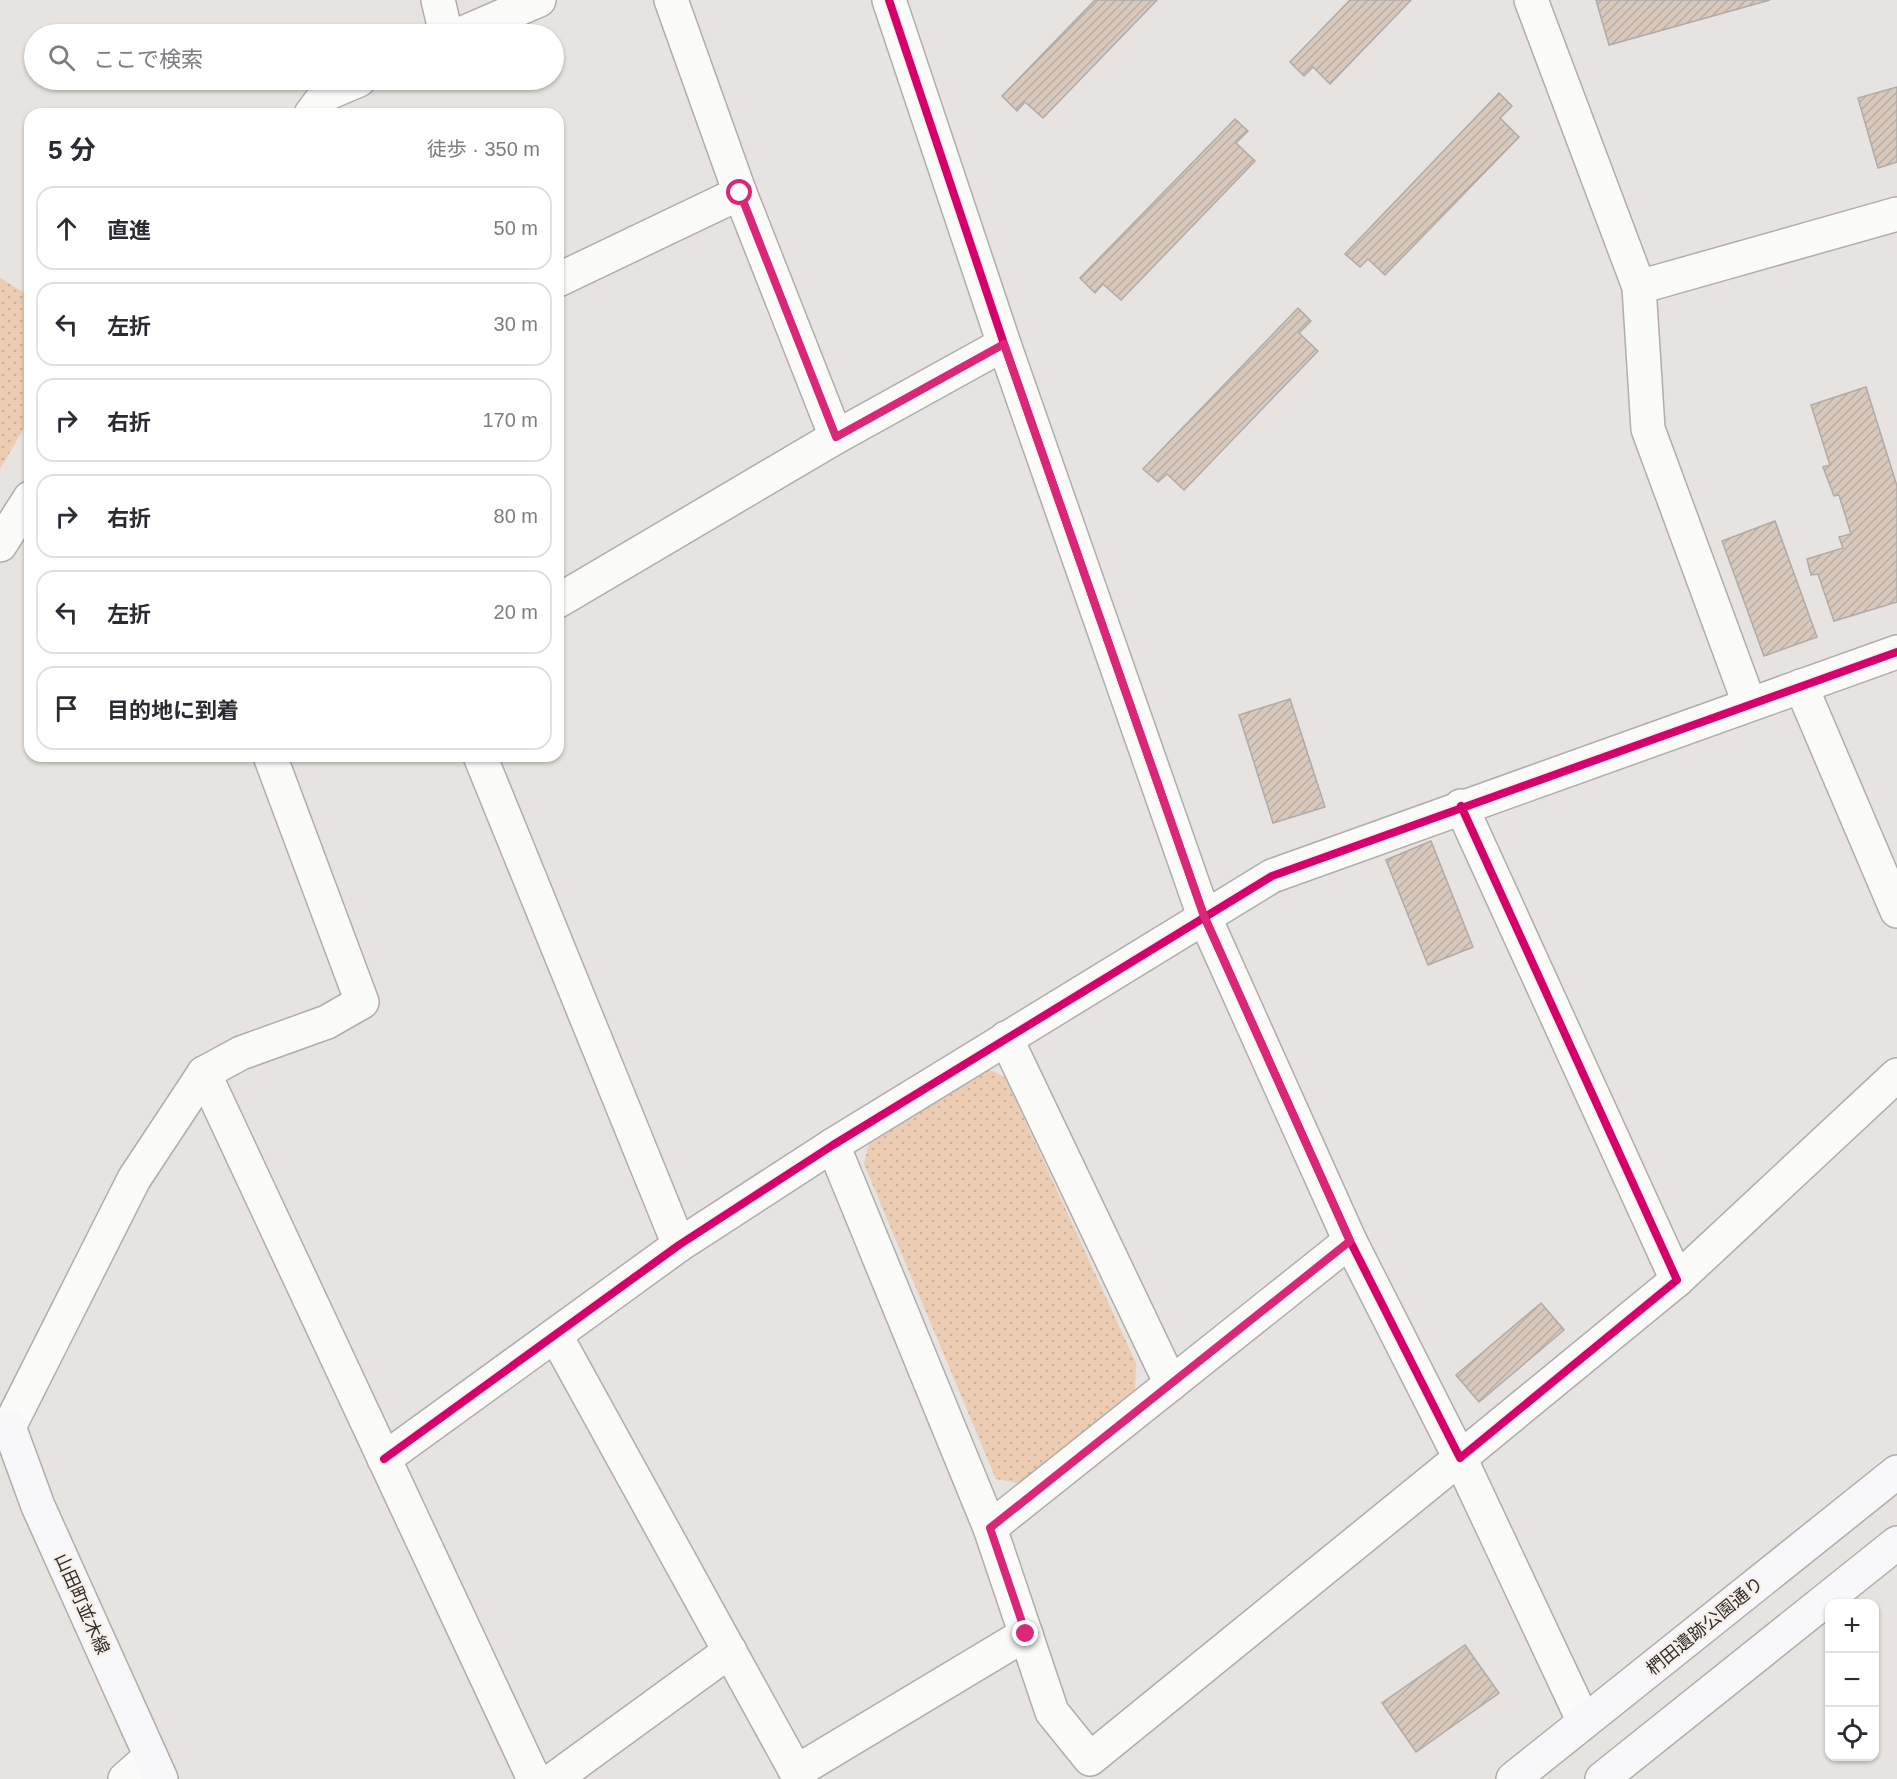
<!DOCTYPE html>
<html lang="ja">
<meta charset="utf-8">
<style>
:root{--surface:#fff;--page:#f2f2f3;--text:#2b2b33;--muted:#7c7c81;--line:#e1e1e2}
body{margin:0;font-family:Arial,"Noto Sans JP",sans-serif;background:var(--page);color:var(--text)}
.controls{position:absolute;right:18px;bottom:18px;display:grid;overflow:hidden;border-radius:12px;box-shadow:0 2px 4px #0004}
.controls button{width:54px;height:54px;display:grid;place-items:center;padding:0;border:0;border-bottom:2px solid var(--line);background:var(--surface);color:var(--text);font:30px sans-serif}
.stop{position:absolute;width:18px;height:18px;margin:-14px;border:4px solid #db2777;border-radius:50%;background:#fff}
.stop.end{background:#db2777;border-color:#fff;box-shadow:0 2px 6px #0008}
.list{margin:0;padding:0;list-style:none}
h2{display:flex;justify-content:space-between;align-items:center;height:78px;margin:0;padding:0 24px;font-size:26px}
h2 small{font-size:20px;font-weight:400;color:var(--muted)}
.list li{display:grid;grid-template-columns:39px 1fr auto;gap:18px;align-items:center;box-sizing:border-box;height:84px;margin:0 12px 12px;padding:0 12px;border:2px solid var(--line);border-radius:18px}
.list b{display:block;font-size:22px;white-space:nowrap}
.list em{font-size:20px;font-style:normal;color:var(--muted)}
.icon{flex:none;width:33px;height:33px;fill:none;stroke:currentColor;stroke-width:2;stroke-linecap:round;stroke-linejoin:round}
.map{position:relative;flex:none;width:1897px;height:1779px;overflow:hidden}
.search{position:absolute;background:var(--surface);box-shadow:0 2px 4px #0004;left:24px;top:24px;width:540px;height:66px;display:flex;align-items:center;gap:15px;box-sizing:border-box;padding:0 21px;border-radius:33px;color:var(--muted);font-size:22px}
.panel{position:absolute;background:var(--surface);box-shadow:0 2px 4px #0004;left:24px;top:108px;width:540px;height:654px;border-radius:18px}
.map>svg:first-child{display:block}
.grass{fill:url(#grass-dots)}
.building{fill:url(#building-hatch);stroke:#aeaba9;stroke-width:1.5}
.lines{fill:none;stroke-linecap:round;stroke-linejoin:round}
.street-casing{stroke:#b0adaa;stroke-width:36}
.secondary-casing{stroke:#b0adaa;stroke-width:36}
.street{stroke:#fbfbfa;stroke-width:33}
.secondary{stroke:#f8f7f9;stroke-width:33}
.cycleway-casing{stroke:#f7efe9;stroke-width:11}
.cycleway{stroke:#d6006c;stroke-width:8}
.route{stroke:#db2777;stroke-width:8}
.labels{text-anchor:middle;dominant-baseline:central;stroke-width:4.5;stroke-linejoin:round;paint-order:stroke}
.street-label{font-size:18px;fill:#302d2a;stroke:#f7efe9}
</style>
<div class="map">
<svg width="1897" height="1779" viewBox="0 0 1897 1779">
<defs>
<pattern id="grass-dots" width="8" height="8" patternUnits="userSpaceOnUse" patternTransform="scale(1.5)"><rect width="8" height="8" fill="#eccdb4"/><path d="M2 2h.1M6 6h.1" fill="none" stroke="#cbb09b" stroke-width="1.8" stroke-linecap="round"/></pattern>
<pattern id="building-hatch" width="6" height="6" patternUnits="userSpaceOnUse" patternTransform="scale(1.5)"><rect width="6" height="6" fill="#d8c9bc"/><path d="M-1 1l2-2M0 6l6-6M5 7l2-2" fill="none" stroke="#baada2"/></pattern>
</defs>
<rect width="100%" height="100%" fill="#e6e3e0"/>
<g class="grass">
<polygon points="0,278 30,296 30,418 0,469"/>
<polygon points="986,1068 1005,1077 1136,1363 1135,1390 1020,1483 996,1479 864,1164 871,1135"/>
</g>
<g class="building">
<polygon points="1095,0 1157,0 1043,118 1025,102 1017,111 1002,96"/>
<polygon points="1350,0 1411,0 1330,84 1313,67 1304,76 1290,62"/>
<polygon points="1596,0 1770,0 1609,45"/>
<polygon points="1897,87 1897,162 1878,168 1858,98"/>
<polygon points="1499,93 1512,106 1500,118 1519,137 1385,275 1368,259 1360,267 1345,254"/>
<polygon points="1235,119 1248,131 1236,143 1255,161 1121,300 1103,284 1095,293 1080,278"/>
<polygon points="1298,308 1311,321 1299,333 1318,351 1184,490 1167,474 1158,482 1143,469"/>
<polygon points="1866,387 1897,486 1897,602 1834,621 1818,574 1811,575 1807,559 1843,548 1839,537 1851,534 1839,495 1834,496 1823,467 1830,465 1811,405"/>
<polygon points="1775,521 1817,637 1764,656 1722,541"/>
<polygon points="1290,699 1325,807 1273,823 1239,715"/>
<polygon points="1431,841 1473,947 1428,965 1386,860"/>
<polygon points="1541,1303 1564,1330 1479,1402 1456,1375"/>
<polygon points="1465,1645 1499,1693 1416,1752 1382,1703"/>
</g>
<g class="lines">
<g class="street-casing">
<g id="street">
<polyline points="438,0 446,34"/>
<polyline points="671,0 740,193 836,437"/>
<polyline points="889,0 1004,344 1204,916 1350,1241 1460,1458 1677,1280 1461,806"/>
<polyline points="1531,0 1639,287 1648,429 1749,703"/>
<polyline points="461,34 539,0"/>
<polyline points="311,114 326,94 359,80"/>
<polyline points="558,280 740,193"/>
<polyline points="1639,287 1897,214"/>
<polyline points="0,545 30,498"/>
<polyline points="558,601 836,437 1004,344"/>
<polyline points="1801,686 1897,911"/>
<polyline points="480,756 679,1245"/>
<polyline points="1006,1038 1171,1384"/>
<polyline points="204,1073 534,1779"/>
<polyline points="833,1145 990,1528 1052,1712 1090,1759 1460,1458 1584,1722"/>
<polyline points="1677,1280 1897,1075"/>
<polyline points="556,1336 800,1779"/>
<polyline points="9,1427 134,1179 204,1073 241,1053 327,1022 362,1002 270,756"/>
<polyline points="384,1459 679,1245 833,1145 1272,876 1897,652"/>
<polyline points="990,1528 1350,1241"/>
<polyline points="796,1772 1026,1634"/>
<polyline points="125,1779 150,1757"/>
<polyline points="554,1779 730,1651"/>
</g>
</g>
<g class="secondary-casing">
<g id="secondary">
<polyline points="9,1427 38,1506 161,1779"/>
<polyline points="1513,1779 1897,1472"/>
<polyline points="1602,1779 1897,1543"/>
</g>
</g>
<use href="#street" class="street"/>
<use href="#secondary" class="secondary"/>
<g class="cycleway-casing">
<g id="cycleway">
<polyline points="889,0 1004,344 1204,916 1350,1241 1460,1458 1677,1280 1461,806"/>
<polyline points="384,1459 679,1245 833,1145 1272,876 1897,652"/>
</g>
</g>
<use href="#cycleway" class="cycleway"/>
</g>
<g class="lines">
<polyline class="route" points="740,193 836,437 1004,344 1204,916 1350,1241 990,1528 1026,1634"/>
</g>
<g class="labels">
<g class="street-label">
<text transform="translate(82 1604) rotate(66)">山田町並木線</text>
<text transform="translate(1705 1626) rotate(-39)">椚田遺跡公園通り</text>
</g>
</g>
</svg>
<div class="controls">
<button>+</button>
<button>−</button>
<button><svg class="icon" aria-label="locate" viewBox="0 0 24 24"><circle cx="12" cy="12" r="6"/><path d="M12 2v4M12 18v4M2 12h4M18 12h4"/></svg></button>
</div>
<div class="stop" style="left:740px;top:193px"></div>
<div class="stop end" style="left:1026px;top:1634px"></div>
<div class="search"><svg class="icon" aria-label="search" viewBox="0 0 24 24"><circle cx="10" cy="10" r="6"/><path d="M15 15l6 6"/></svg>ここで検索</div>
<section class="panel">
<h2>5 分<small>徒歩 · 350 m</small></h2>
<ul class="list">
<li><svg class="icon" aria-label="ahead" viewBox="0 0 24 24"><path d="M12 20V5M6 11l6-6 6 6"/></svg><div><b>直進</b></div><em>50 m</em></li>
<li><svg class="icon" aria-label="left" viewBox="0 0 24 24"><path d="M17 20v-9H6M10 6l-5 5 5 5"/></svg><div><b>左折</b></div><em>30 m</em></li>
<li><svg class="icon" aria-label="right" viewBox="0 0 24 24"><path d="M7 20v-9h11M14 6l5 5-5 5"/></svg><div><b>右折</b></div><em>170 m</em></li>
<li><svg class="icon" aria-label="right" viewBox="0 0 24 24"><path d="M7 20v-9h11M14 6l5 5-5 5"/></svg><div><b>右折</b></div><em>80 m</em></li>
<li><svg class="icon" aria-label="left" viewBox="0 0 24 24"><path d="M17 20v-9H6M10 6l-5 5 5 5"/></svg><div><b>左折</b></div><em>20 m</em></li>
<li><svg class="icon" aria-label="arrive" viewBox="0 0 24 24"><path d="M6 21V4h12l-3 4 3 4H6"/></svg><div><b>目的地に到着</b></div></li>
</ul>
</section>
</div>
